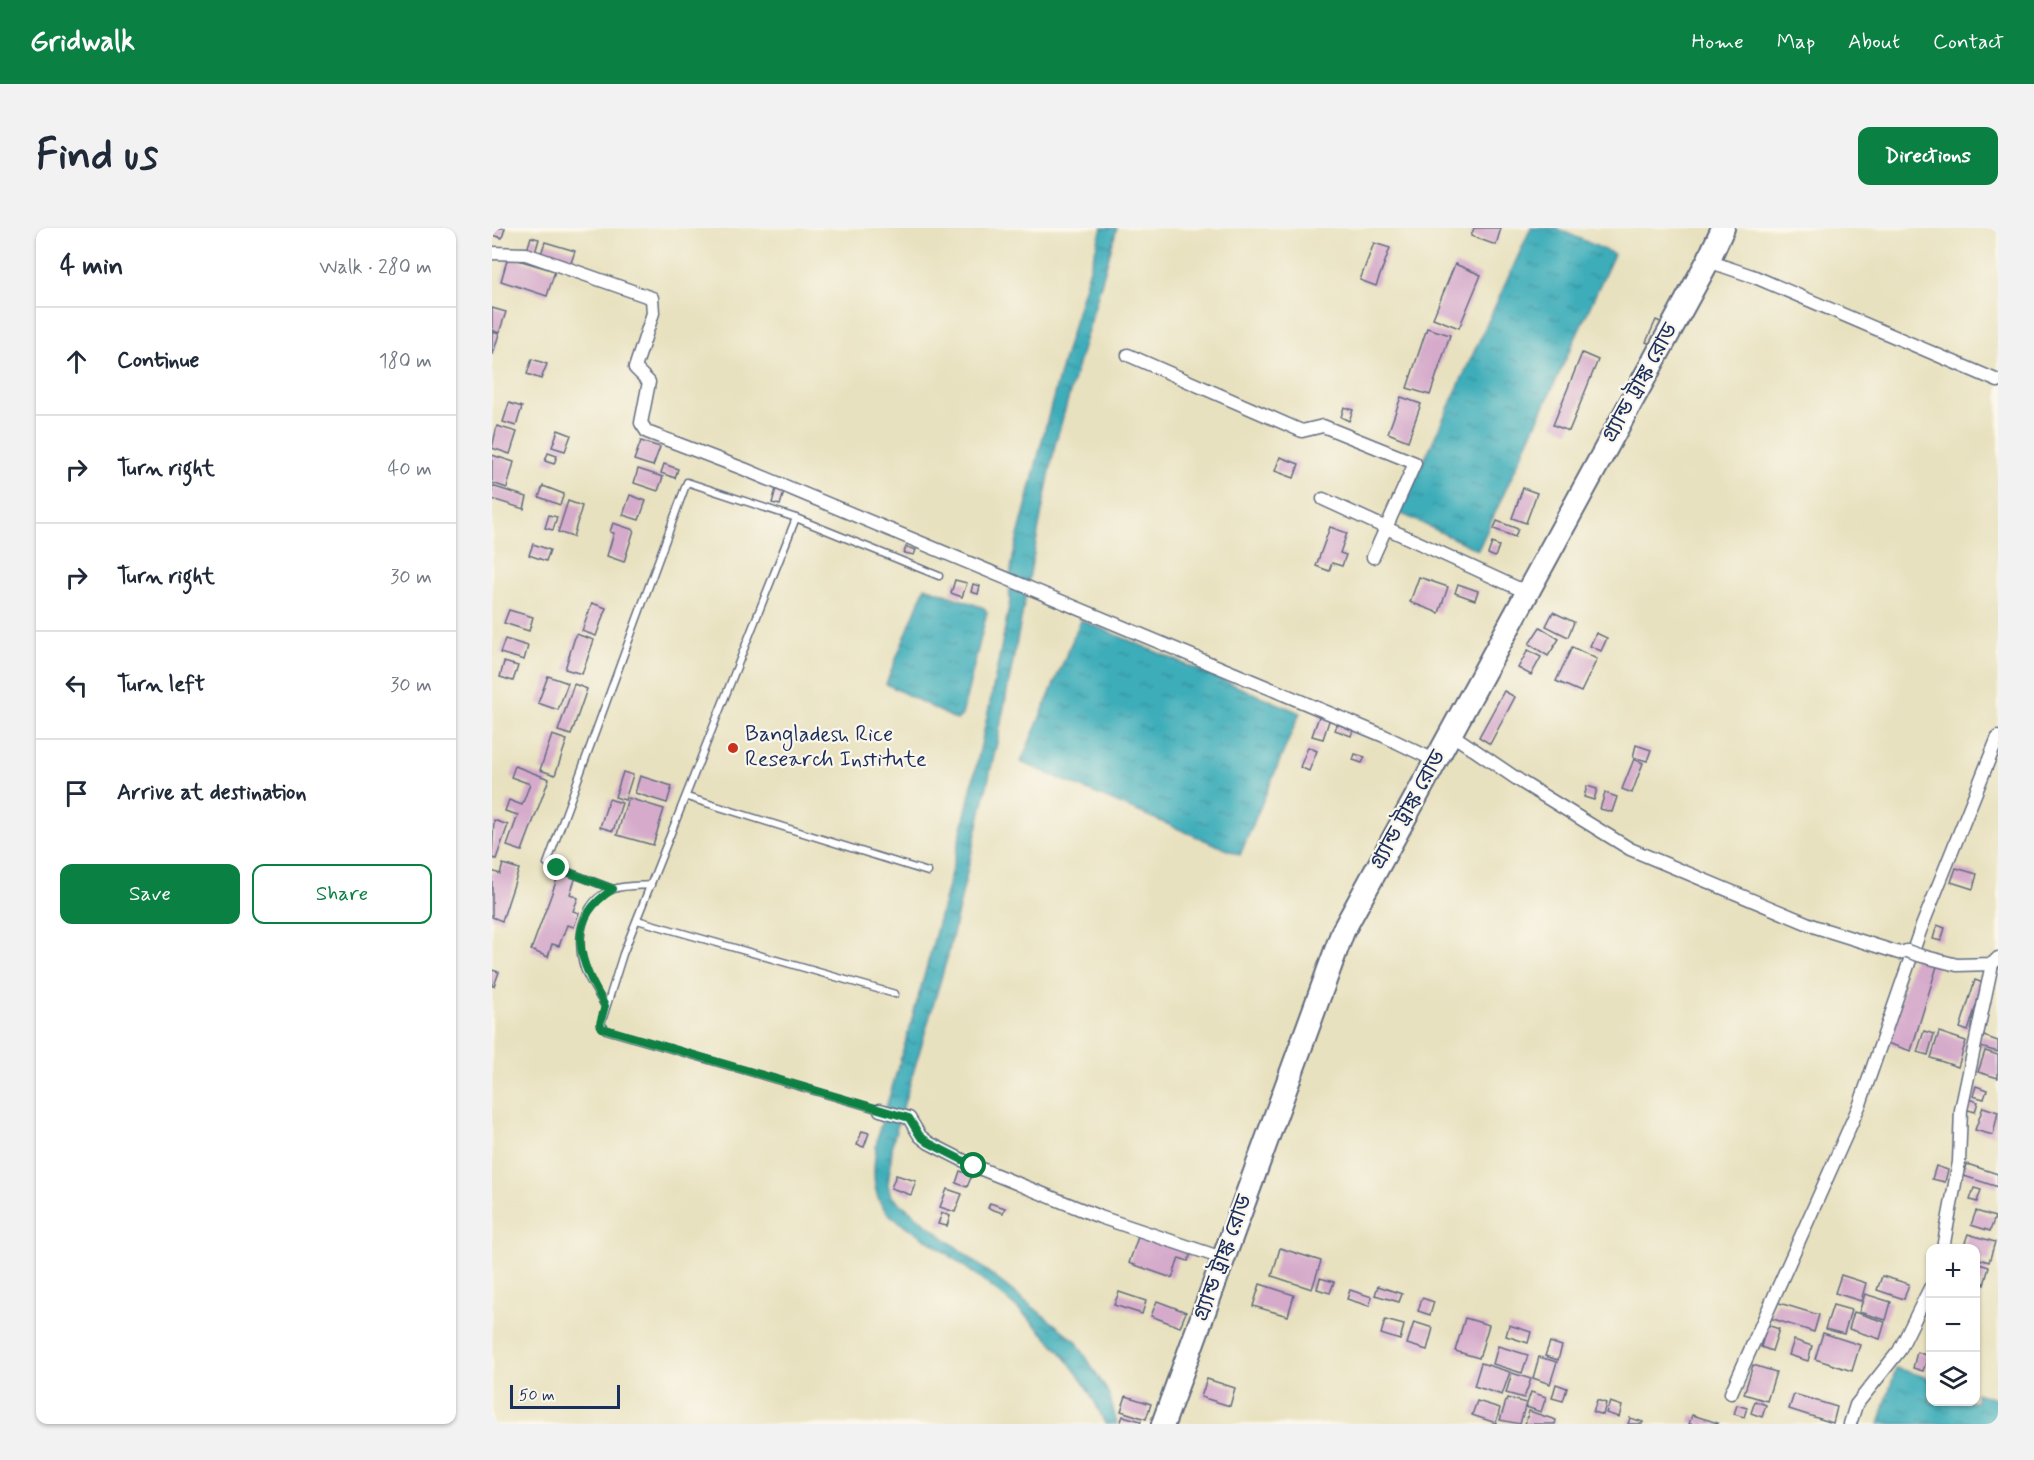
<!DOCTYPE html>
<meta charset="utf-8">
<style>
:root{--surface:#fff;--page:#f2f2f3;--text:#1f2937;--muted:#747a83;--line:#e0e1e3;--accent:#0b8043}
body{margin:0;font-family:Mynerve,"Noto Sans Bengali",sans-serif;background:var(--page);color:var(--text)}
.controls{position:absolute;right:18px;bottom:18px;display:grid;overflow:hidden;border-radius:12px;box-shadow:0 2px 4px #0004}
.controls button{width:54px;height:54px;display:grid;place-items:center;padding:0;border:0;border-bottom:2px solid var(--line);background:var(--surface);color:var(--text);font:30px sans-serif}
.scale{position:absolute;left:18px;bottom:15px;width:110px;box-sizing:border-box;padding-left:6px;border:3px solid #1b2f5e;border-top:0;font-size:16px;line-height:21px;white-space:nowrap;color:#1b2f5e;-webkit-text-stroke:4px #fbf7ec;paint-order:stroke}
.stop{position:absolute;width:18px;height:18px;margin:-14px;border:4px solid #0b8043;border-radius:50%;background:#fff}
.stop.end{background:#0b8043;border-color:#fff;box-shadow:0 2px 6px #0008}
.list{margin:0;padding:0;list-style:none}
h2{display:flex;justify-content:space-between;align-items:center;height:78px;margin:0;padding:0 24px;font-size:26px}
h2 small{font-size:20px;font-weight:400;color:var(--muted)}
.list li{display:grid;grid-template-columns:39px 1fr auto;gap:18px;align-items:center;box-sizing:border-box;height:108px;padding:0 24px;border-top:2px solid var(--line)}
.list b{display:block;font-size:22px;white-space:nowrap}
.list em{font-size:20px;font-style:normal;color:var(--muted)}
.actions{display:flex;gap:12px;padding:18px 24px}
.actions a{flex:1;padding:14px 0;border:2px solid var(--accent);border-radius:12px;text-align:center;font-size:21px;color:var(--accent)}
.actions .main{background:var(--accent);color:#fff}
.icon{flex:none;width:33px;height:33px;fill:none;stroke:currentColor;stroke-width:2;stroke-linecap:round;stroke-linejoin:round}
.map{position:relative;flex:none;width:1506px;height:1196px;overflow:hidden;border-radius:12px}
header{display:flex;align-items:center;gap:36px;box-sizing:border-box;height:84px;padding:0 30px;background:var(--accent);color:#fff}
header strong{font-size:28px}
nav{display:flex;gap:33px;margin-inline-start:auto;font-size:21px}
.intro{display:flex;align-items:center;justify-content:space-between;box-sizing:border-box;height:144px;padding:0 36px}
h1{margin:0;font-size:42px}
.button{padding:15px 27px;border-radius:12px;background:var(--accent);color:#fff;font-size:21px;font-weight:700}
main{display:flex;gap:36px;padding:0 36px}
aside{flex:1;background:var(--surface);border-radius:12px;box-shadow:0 2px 4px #0004}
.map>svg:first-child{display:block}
.water{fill:url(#water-ripples);stroke:#2c6e8c;stroke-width:1.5}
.building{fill:#d5aacb}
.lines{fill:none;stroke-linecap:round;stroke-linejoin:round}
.lane-casing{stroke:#636d80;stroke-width:9}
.street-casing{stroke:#636d80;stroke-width:15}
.highway-casing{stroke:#636d80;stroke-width:26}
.lane{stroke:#fff;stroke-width:6}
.street{stroke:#fff;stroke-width:12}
.highway{stroke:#fff;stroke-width:22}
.street-bridge-casing{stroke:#636d80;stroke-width:15;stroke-linecap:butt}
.street-bridge{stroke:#fff;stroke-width:12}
.route{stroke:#0b8043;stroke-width:8}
.poi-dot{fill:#c8321e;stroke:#fbf7ec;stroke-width:2}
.labels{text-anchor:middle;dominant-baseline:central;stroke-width:4.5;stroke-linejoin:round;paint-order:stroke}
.street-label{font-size:22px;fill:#1b2f5e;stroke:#fbf7ec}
.poi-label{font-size:22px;fill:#1b2f5e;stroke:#fbf7ec;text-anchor:start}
</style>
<header>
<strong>Gridwalk</strong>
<nav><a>Home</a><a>Map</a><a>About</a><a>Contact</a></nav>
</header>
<div class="intro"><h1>Find us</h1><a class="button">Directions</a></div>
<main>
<aside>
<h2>4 min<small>Walk · 280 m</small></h2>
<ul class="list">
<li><svg class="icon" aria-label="ahead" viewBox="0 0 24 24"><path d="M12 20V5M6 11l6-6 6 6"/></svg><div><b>Continue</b></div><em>180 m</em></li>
<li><svg class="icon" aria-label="right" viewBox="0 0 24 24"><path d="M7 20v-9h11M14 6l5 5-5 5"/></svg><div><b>Turn right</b></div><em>40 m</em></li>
<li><svg class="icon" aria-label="right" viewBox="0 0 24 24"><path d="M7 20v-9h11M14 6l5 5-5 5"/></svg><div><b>Turn right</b></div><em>30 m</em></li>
<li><svg class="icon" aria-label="left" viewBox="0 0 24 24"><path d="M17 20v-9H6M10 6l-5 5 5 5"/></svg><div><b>Turn left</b></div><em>30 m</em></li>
<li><svg class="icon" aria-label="arrive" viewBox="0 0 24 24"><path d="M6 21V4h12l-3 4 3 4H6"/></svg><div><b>Arrive at destination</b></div></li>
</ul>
<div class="actions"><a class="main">Save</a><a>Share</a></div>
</aside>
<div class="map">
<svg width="1506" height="1196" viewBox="0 0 1506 1196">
<defs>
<pattern id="water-ripples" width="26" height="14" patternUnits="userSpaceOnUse" patternTransform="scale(1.5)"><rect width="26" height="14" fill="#3dadb9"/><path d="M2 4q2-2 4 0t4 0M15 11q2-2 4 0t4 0" fill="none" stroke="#328d9a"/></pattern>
</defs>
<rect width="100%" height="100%" fill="#fbf7ec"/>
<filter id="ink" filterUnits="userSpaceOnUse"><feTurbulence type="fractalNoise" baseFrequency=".0167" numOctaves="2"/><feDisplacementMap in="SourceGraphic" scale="12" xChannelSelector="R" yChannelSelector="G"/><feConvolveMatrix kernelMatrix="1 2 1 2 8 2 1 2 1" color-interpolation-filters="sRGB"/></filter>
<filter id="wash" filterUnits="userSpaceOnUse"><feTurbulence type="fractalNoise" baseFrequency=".008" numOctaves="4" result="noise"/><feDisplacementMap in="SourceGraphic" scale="24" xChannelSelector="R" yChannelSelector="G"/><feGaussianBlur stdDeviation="1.35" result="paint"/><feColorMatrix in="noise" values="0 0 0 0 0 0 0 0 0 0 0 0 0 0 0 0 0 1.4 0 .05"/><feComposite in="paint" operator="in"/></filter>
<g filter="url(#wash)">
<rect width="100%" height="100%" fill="#e8e1bf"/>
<g class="water">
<path d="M610,0H625L563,217L506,510L456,727L401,913L396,957L399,968L584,1113L617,1166L625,1196H613C581,1115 503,1060 434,1011C419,1000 396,991 388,974C378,954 383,927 386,906C440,732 485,553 518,373C515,339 528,303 536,270C557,179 583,89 610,0Z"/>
<polygon points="1039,0 1064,0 1122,26 986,322 908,285"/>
<polygon points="433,359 492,380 495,384 470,487 465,492 394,456"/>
<polygon points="589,392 808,485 748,627 529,534"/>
<polygon points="1404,1140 1438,1150 1438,1174 1484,1174 1484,1165 1506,1172 1506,1196 1387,1196"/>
</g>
<g id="blocks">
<g class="building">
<polygon points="0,0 13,0 10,10 0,7"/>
<polygon points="982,0 1009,0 1004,17 979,8"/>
<polygon points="39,9 47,11 43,25 35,22"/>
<polygon points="53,14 83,23 79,35 49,26"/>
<polygon points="882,15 898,20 884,58 868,52"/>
<polygon points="16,29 63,43 55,68 9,53"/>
<polygon points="963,36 989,47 967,100 941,90"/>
<polygon points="0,80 14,84 7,105 0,102"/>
<polygon points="1164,92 1173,96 1163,118 1154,114"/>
<polygon points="935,100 958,107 938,167 915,160"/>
<polygon points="0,104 7,106 1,126 0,126"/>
<polygon points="1090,125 1106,132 1077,203 1061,197"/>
<polygon points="40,131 55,136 49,151 35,146"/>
<polygon points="909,169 929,176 916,213 896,205"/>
<polygon points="17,175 30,179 24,198 11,194"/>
<polygon points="852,179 861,182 857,193 849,189"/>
<polygon points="5,198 25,204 18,226 0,220"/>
<polygon points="66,202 79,207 73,223 60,219"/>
<polygon points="149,213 168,219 161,238 142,232"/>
<polygon points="56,225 65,228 62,236 53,233"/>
<polygon points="0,227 22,234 15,260 0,255"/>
<polygon points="788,229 807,236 802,250 783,243"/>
<polygon points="172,236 186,241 183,250 169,245"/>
<polygon points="146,241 171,249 166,263 142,255"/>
<polygon points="0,258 35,269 32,281 0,271"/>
<polygon points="51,258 72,266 68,277 47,269"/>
<polygon points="1031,260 1045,265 1034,295 1020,290"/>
<polygon points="284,261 292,264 288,277 280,275"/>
<polygon points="138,267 154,273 147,292 131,287"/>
<polygon points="76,273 90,278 81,309 66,304"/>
<polygon points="57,287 65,289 61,302 53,300"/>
<polygon points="1005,293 1026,301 1023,309 1002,301"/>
<polygon points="121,295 142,302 132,334 115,328 122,305 118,304"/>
<polygon points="838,299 855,305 848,325 854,327 850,338 840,335 837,343 824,338"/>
<polygon points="1000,315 1007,318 1003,329 996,326"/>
<polygon points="41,316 58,322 54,333 37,327"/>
<polygon points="414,319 424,322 422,327 412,325"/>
<polygon points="927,349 956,359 947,385 918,374"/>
<polygon points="463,352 475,355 470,369 459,365"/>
<polygon points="481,356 488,358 486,366 479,364"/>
<polygon points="966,356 986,363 983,372 963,365"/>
<polygon points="100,375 114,380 104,408 90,403"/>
<polygon points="17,382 41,389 37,403 12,395"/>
<polygon points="1061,384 1082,394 1076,409 1054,398"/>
<polygon points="1048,399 1067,411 1056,428 1037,416"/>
<polygon points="1104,405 1115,410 1109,423 1098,418"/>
<polygon points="84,406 102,412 90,446 73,441"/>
<polygon points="13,411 36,418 32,432 8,425"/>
<polygon points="1080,419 1105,431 1089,464 1064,453"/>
<polygon points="1036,422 1049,429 1039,447 1026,440"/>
<polygon points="12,434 26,438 21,453 8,449"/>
<polygon points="56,448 76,455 66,482 46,475"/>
<polygon points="82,456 95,461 79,507 66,503"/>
<polygon points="1012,463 1023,469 998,516 987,509"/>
<polygon points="829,483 839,487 831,511 820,508"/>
<polygon points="845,496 861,502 859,508 843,502"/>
<polygon points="60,507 75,512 63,547 48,542"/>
<polygon points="1144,517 1159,522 1155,533 1141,529"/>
<polygon points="816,519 825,523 817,543 808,539"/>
<polygon points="863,526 873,529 870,535 861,532"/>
<polygon points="1142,531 1151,535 1140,565 1130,561"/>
<polygon points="23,538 57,551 30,623 15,618 26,587 13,583 17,572 30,577 38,556 19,549"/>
<polygon points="131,544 141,547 133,572 123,569"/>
<polygon points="148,548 180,558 175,575 143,565"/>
<polygon points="1095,558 1105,561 1102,572 1092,569"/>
<polygon points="1113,565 1125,569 1120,584 1108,581"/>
<polygon points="136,570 172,581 161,617 125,607"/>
<polygon points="117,571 130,575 121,603 108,599"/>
<polygon points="2,592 16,597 4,631 0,630"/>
<polygon points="11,636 27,641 10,693 0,689 0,643 8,646"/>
<polygon points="1464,640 1485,646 1481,661 1459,654"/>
<polygon points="68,643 84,649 78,666 86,670 81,683 87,685 82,699 75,697 67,718 60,716 56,729 39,722"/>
<polygon points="1445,697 1453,700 1449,713 1441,711"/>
<polygon points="1422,728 1446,735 1419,823 1395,815"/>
<polygon points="0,742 7,744 2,758 0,758"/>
<polygon points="1483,752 1491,755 1476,803 1468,800"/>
<polygon points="1432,803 1442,806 1436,827 1425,824"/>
<polygon points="1447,804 1474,813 1466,839 1439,830"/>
<polygon points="1489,807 1506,813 1506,824 1485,818"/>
<polygon points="1493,823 1506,827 1506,850 1486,844"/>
<polygon points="1484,858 1495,862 1492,871 1481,868"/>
<polygon points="1476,871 1486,874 1483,884 1473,881"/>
<polygon points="1491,879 1506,884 1501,907 1483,902"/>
<polygon points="370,903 377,905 372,919 365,917"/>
<polygon points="1475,936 1506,946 1506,959 1472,948"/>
<polygon points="1444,938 1456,942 1453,954 1440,951"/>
<polygon points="468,943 480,947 475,959 464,955"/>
<polygon points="404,947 424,953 419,967 399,960"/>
<polygon points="1482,960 1489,962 1485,974 1478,972"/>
<polygon points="455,961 470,966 463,984 448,979"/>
<polygon points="498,975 513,980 511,985 496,980"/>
<polygon points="1484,983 1503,989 1498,1003 1479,997"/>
<polygon points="450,985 458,988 455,998 446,996"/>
<polygon points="648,1003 701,1021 696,1033 687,1030 680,1050 637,1035"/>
<polygon points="1476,1006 1503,1014 1497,1034 1484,1030 1484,1020 1471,1020"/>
<polygon points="788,1020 829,1033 820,1061 780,1048"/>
<polygon points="1484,1035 1497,1039 1492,1057 1484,1054"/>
<polygon points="1349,1047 1374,1055 1369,1073 1343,1065"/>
<polygon points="1390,1048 1417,1056 1412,1071 1385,1062"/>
<polygon points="828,1050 842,1054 838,1065 825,1061"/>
<polygon points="768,1056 802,1067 796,1088 761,1078"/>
<polygon points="886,1058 910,1066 907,1074 883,1067"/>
<polygon points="858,1062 880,1069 877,1078 855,1071"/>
<polygon points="627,1064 654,1073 650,1086 622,1077"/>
<polygon points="1373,1066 1399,1074 1394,1092 1367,1084"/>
<polygon points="930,1070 942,1074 938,1087 926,1083"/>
<polygon points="665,1073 694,1084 688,1099 659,1088"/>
<polygon points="1284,1074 1327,1087 1322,1104 1278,1090"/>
<polygon points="1341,1077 1359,1082 1352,1106 1333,1101"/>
<polygon points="1362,1084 1393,1094 1388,1111 1357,1101"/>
<polygon points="973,1090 997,1097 987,1130 963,1123"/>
<polygon points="893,1092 912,1097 908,1112 889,1106"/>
<polygon points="922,1094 941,1100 935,1122 915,1116"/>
<polygon points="1017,1097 1039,1104 1036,1115 1014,1108"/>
<polygon points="1275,1097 1287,1101 1280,1123 1269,1119"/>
<polygon points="1331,1105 1368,1117 1360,1143 1323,1131"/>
<polygon points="1302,1112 1320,1118 1316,1133 1297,1127"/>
<polygon points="1058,1114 1070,1118 1066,1132 1053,1128"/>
<polygon points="1006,1118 1036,1127 1030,1145 1001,1136"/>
<polygon points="1425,1124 1436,1128 1431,1143 1421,1140"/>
<polygon points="1047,1129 1065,1134 1058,1156 1041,1150"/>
<polygon points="989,1135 1018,1144 1010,1167 982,1158"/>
<polygon points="1261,1137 1284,1144 1275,1173 1252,1166"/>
<polygon points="1020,1145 1039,1151 1032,1170 1014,1165"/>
<polygon points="715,1151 743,1160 738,1178 709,1169"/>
<polygon points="1064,1156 1075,1160 1071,1173 1060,1170"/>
<polygon points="1039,1164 1054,1169 1049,1184 1034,1179"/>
<polygon points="1302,1166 1345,1179 1341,1195 1297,1181"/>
<polygon points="634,1168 659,1176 654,1191 629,1183"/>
<polygon points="1015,1170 1034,1175 1028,1196 1008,1192"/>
<polygon points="1105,1172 1114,1175 1111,1187 1101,1184"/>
<polygon points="985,1173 1008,1180 1004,1195 980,1187"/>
<polygon points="1263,1173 1274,1177 1270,1189 1259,1185"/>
<polygon points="1118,1174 1130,1178 1127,1189 1114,1185"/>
<polygon points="1245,1177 1255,1180 1252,1189 1242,1186"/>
<polygon points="1037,1183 1064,1192 1063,1196 1033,1196"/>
<polygon points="1200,1187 1226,1195 1226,1196 1197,1196"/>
<polygon points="631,1188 649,1193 648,1196 628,1196"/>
<polygon points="1138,1190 1151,1194 1150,1196 1136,1196"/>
</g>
</g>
</g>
<g filter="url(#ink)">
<use href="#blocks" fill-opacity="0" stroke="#636d80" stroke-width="1.5"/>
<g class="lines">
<g class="lane-casing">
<g id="lane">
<polyline points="195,569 436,644"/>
<polyline points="121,661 55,636 195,254 304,290"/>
<polyline points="145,692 403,766"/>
<path d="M113,778C107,767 99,756 94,745C82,717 88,671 122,661C133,657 148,658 159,657"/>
<polyline points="388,882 114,802 109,796 131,726 304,290 447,348"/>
</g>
</g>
<g class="street-casing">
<g id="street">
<polyline points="0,25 34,26 160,70 161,85 143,140 157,154 149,195 155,204 252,241 892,508 942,532"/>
<polyline points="1216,33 1263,49 1506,153"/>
<polyline points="636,127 810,203 831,198 923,235 881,329"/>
<polyline points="831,271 1034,364"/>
<polyline points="959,506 1031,555 1138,621 1324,699 1407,725 1415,723"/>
<polyline points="1426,727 1465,737 1500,736 1506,730"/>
<polyline points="388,882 417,890 428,908 437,915 482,938 608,989 730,1030"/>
<polyline points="1451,1020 1467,934 1469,882 1500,736"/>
<polyline points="1239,1165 1368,876 1428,703 1506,509"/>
<polyline points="1358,1196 1364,1177 1407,1123 1438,1060"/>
</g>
</g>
<g class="highway-casing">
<polyline id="highway" points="671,1196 851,703 1216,33 1231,0"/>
</g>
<use href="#lane" class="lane"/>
<use href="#street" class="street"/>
<use href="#highway" class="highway"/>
<g class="street-bridge-casing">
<polyline id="street-bridge" points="1415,723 1426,727"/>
</g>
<use href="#street-bridge" class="street-bridge"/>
</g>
</g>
<g class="lines" filter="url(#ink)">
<path class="route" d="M65,640L121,661C70,694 88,734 113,778L108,796L110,800L417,890L428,908L437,915L482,938"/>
</g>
<circle class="poi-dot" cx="241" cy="520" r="6"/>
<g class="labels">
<g class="street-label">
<text transform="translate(1148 155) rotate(-61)">গ্র্যান্ড ট্রাঙ্ক রোড</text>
<text transform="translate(916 582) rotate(-61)">গ্র্যান্ড ট্রাঙ্ক রোড</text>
<text transform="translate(731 1030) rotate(-70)">গ্র্যান্ড ট্রাঙ্ক রোড</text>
</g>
<g class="poi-label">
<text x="253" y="507">Bangladesh Rice<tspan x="253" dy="25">Research Institute</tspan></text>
</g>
</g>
</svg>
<div class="controls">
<button>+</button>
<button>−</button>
<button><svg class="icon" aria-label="layers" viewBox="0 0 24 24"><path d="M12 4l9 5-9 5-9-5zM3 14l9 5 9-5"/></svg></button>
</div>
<div class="scale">50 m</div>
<div class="stop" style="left:482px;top:938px"></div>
<div class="stop end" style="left:65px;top:640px"></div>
</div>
</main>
